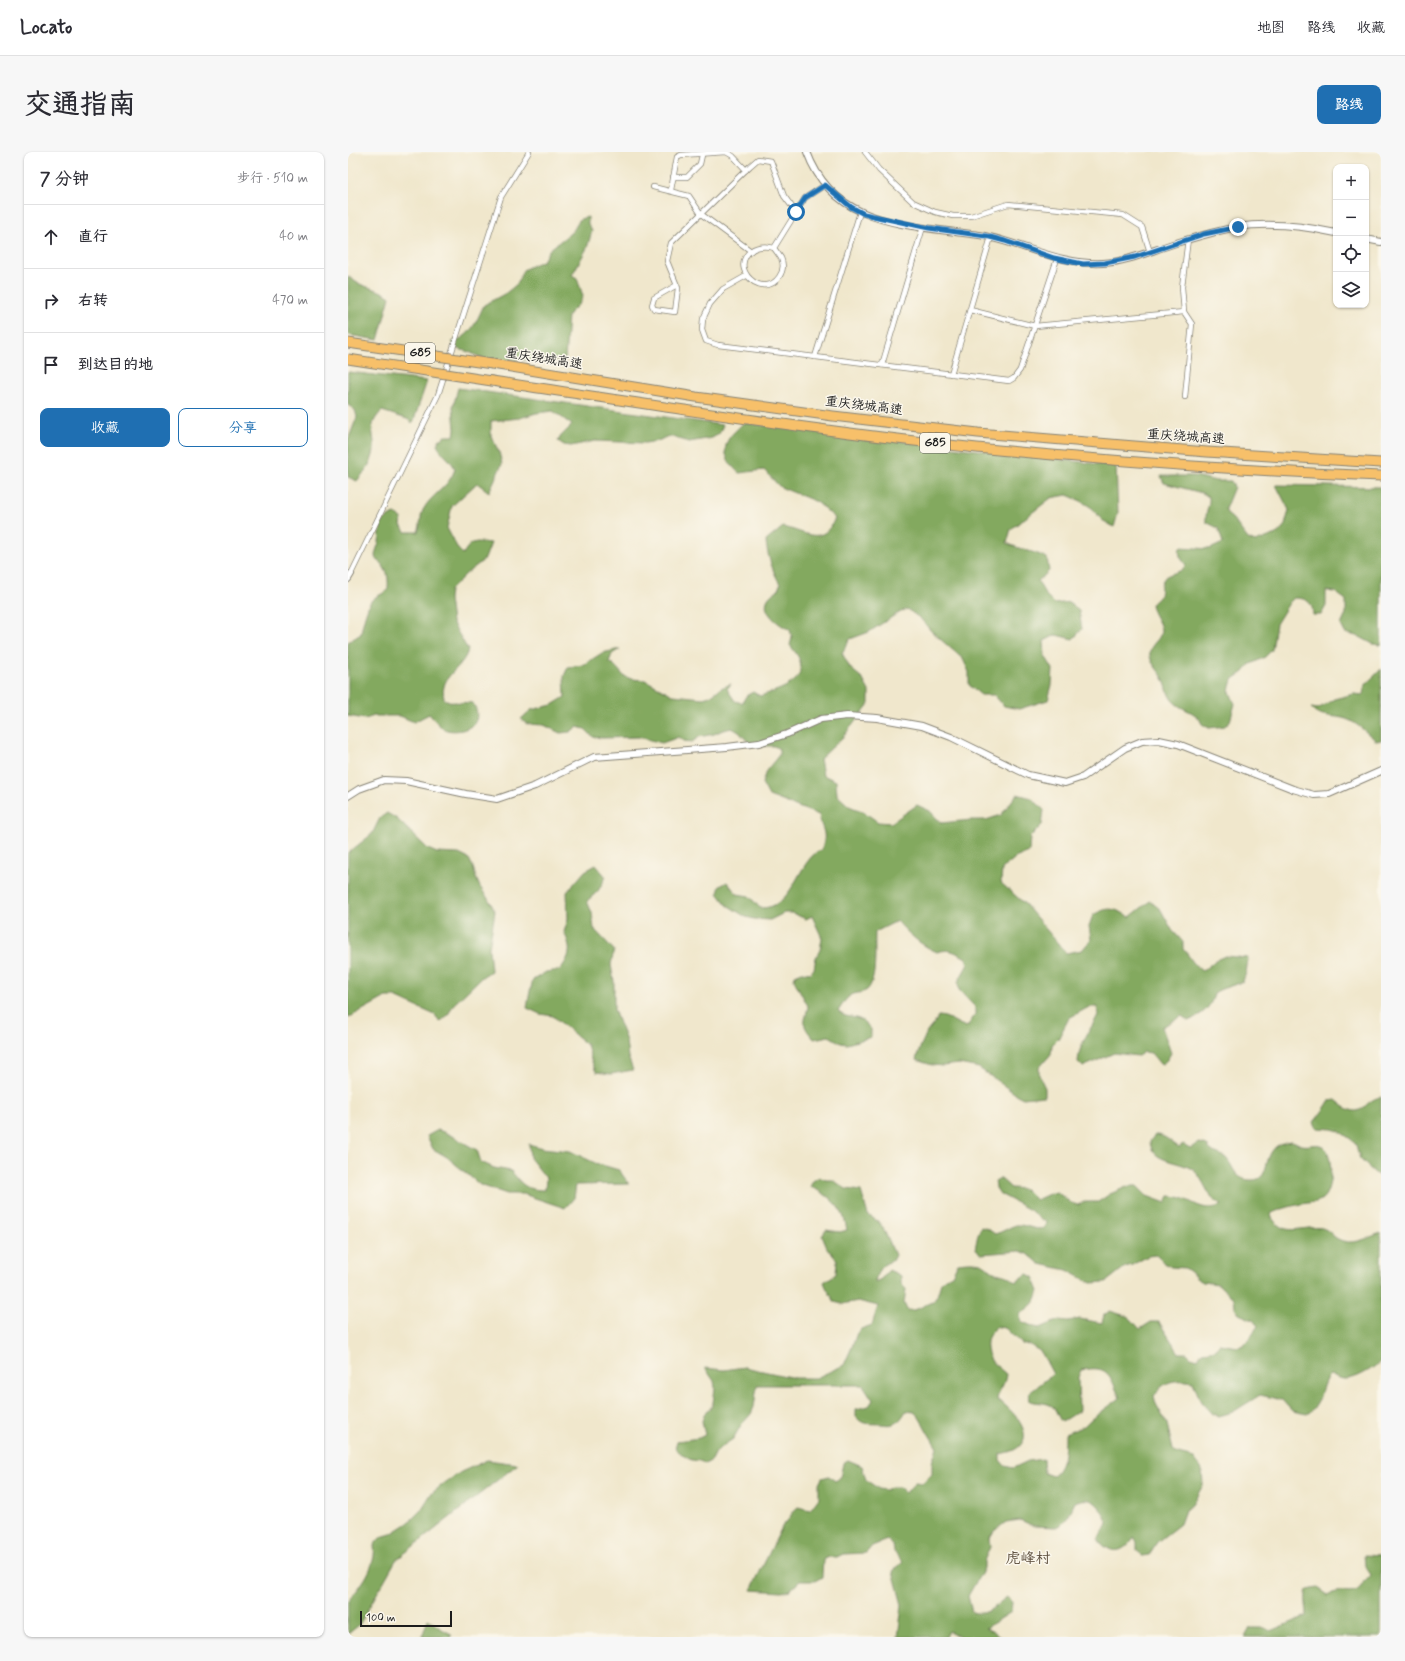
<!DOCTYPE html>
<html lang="zh">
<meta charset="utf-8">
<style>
:root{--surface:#fff;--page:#f7f7f7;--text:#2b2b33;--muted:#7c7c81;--line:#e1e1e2;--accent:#1f6fb2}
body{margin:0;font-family:Mynerve,"LXGW WenKai TC",sans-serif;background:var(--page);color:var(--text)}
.controls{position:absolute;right:12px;top:12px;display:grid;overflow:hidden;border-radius:8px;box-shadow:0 1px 3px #0004}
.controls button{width:36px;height:36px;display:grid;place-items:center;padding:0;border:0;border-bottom:1px solid var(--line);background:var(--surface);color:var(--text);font:20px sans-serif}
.scale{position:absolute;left:12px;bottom:10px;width:92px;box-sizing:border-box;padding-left:4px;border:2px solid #1c1c1c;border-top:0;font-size:11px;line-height:14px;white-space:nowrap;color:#1c1c1c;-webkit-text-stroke:3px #fbf7ec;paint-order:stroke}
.stop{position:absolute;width:12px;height:12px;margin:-9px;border:3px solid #1f6fb2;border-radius:50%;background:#fff}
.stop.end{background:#1f6fb2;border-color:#fff;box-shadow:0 1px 4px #0008}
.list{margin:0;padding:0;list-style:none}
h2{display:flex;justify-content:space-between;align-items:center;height:52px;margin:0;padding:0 16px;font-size:17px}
h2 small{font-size:13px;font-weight:400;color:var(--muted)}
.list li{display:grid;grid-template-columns:26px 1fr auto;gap:12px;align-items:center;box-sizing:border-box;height:64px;padding:0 16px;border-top:1px solid var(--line)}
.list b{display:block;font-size:15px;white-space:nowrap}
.list em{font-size:13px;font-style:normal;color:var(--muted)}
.actions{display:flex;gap:8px;padding:12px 16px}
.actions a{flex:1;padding:9px 0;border:1px solid var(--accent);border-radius:8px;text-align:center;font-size:14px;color:var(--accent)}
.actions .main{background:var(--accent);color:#fff}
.icon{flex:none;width:22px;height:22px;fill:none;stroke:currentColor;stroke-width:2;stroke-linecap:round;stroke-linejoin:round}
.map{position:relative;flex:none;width:1033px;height:1485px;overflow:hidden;border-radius:8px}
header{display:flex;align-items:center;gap:24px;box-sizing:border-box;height:56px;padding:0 20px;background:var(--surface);border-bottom:1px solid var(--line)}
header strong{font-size:19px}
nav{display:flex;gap:22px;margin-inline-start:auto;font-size:14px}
.intro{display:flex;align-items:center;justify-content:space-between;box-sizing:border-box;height:96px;padding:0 24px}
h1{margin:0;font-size:28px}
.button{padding:10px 18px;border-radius:8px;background:var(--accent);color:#fff;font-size:14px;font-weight:700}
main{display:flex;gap:24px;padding:0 24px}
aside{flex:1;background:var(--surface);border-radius:8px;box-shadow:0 1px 3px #0004}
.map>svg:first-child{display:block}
.forest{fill:#83a95f;stroke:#50623e;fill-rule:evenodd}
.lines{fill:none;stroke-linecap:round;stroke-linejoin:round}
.minor-casing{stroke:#868274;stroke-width:6}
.tertiary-casing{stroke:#868274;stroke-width:8}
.motorway-casing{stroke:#868274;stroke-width:11}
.minor{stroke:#fff;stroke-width:4.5}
.tertiary{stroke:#fff;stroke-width:6}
.motorway{stroke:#f7c06b;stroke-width:9}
.motorway-bridge-casing{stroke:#868274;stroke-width:11;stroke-linecap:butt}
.motorway-bridge{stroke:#f7c06b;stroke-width:9}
.route{stroke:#1f6fb2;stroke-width:5}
.labels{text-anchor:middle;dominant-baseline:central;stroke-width:3;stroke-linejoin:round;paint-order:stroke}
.shield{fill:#fbf7ec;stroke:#5f5e5a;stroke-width:1}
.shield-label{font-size:12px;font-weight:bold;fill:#1c1c1c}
.street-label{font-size:13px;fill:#1c1c1c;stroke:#fbf7ec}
.quarter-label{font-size:15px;fill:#5c4e3d;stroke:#fbf7ec}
</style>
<header>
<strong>Locato</strong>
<nav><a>地图</a><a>路线</a><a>收藏</a></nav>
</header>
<div class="intro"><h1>交通指南</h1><a class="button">路线</a></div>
<main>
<aside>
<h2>7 分钟<small>步行 · 510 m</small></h2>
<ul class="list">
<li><svg class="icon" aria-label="ahead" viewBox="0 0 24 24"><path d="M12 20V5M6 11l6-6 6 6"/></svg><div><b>直行</b></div><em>40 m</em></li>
<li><svg class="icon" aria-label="right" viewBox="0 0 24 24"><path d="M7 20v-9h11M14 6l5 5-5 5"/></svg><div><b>右转</b></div><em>470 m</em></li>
<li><svg class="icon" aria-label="arrive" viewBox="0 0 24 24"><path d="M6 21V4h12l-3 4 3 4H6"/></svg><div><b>到达目的地</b></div></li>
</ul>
<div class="actions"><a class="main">收藏</a><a>分享</a></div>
</aside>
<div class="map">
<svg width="1033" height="1485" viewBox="0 0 1033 1485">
<rect width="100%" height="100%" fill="#fbf7ec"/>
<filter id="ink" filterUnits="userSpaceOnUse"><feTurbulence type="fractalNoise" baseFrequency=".025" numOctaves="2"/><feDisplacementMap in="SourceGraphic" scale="8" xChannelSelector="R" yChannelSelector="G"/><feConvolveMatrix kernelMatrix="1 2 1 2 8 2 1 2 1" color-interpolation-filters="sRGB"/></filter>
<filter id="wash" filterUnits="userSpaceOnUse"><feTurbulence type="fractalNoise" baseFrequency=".012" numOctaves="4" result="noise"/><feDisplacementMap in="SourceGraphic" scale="16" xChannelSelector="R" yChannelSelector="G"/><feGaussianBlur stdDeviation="0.9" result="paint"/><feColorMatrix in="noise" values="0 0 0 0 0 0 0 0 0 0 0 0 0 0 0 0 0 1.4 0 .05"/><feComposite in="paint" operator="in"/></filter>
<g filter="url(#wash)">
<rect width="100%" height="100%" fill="#f0e7cc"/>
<g class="forest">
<path d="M240,65V72L244,79L239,96L224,123L229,126L235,144L231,152L220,163L217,209L136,207L121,200L107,196L104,190C123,185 128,170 136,153L158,141L169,132L175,118L187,112L195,109L201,98L225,79L232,67Z"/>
<path d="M0,124C11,136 30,135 42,145L30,188L0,183Z"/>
<path d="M0,220L79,229L65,271L59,267L34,259C16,276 30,284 25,303C23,312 15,322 9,329L0,325V288L9,265L7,258L0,253Z"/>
<path d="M110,236L375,273L371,282L364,286L341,290L325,285H318L310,289L297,291L247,289L223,294L216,293L210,289L213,284L224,273L205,259L188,261L172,266L143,269V284L151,300L154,312L141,340L129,331L104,354L101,367L99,376L110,397L115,402C124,387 127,390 143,391L137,407L119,421L102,438L101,447L104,470L120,498C114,519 91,522 96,547L104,550L125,551C139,574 113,583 95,577L81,562L66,570L52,564H26L17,567L0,564V490L13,482C14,474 19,453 24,448C29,443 35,443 40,437C41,420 38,417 27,405C27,399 30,395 31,390C33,375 30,368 47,362L54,366L53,373L57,380H70C73,373 72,365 75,358C84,341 101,336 107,317C103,307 94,303 89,293L91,288L97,284H106L107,277L105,255Z"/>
<path d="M395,271L768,314L770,361L766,375L754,368L744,356L733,349L719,343L703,346L663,377L659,391C672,398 686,399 699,406L701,419L690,429L697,442L707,452L721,450L731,459L734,477L725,487L708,483L696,489L697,504L705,517L704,533L700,548L671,557L656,554L646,543H633L621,533V520L615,507L583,479L573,467L559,457L547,463L521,480L502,487L494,501L502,516L514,526L521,539V552L495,585L472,607L475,623L488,629L489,643L501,654L516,660L530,670L543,671L569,653L582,659L593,671L623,668H638L653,663L669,642L684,646L696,658L694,673L682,685L681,700L667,706L654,717L653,731L677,752L718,801L734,798L743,788L741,774L745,763C761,754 766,756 782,765L802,749L813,758L824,778L835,790V797C842,804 845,813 854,819L868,808L877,804L900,806L898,821L895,829C886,834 875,835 866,841C864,855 853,864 840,869L834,864L814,875L823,901L819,908L813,913L803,901L796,900L790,904L766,901L735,915L730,910C731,891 742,879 750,863L749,855H741L721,866L710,887L704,893L703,902L691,916V923L697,936V944L675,946L669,943L631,916L611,912L595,914L584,913L568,908C570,899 575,889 579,880C583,874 588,871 590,864C601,864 608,872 619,875L627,863V855L611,838L610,830L620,812L618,806C607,800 602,796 589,800C572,793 561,782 549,769L527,780C526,794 530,828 519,838C513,842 507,840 502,844C497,847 494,854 490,859C496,866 503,864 511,867C516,869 519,873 523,877V885L499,892L493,891L481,884L466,887C452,871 457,872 460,854L446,828L447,823L454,820L462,821L466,817L468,805L472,798L474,786L464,764L458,767L444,761H436L422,768L406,767L398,765L379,753L370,741L372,734L379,730L389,742L401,744L412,756C447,757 448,709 474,697C480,678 473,679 471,663L421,644L414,631L418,619L431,603V597L426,594H418L402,592L391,580L384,576L375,578L366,582L351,585L344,590L336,589L331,585L314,591L291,585L254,586L245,585L237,577L229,575L222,580L212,581L196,573L179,572L173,567L183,558L204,553L217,545L216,524L220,515L235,513L254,501L272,497L264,502L261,510L266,513L276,524L283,527L297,528L325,543L355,546L362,544L373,536L383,532L379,537L387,549L394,551L398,544L405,540L412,544C427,539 458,532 452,510C451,504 446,499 442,493L444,486L442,478C425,470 405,452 430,438L432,432C425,420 419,403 418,389L435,375C456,379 475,396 487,366L469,350L432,335L416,318L391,321C382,313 373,301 380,288C383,282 391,276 395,271Z"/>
<path d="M813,324H847L868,329H883L886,335L877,357L880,363L885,367L900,387L907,390L926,383L931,380L937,373L941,358L928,333L1033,335V493L1025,492L1012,485L997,481L993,473L998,462V448L987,440L978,439V454L973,463H965C965,450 959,446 946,446L941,451L928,472L924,498L917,505L901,513L896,520L884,528L881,538L887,552L882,569L877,574L861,576L854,572C849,558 833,559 824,548C819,541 819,535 816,528C812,518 800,511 802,499C804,491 812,488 813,480C814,471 804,463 803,452C818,443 809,440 815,428C820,419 831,424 838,413C833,407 830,403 832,395L862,397L875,391L870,376L858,370C857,360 862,354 861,345L854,341L816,331Z"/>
<path d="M1033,517V588L1029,589C1019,582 1010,571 998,567C986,563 971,566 963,556L970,557L986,547L1006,542L1015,543C1016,529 1025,527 1033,517Z"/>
<polygon points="39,661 49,667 80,697 89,701 111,702 121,707 125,715 128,726 132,735 143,751 147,759 141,796 143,819 134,825 105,853 100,863 92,870 87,863 47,845 38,845 0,866 0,701 24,682 32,666"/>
<path d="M248,713L258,725L250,739L239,749L244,761L246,777L266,798L263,813L266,829V858L278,889L280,905L285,918L263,922L248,920L243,907L239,893L205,864L192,862L179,856L182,839L185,828L198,820L212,818C223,803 224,797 216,780L220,767L219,740L237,719Z"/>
<path d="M1033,945V1024L1028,1022L1012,1007L1008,993L1004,988L991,979L984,977L969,976L966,970C970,965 978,955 981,949L988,948C1016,973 1013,948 1033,945Z"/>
<path d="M90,978C105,983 115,991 129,998L133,1010L146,1016L163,1019C175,1033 177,1038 197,1038L198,1026L182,1006L181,992L194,996L222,999L247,1011L271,1018L281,1032L228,1033L226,1046L217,1056L175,1042H159L132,1033L99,1005L85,997L79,984Z"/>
<path d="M807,983C818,983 822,990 831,995L835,992L842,996L852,991L859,993C864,1003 871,1000 878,1006C887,1016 886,1028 904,1028C927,1028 909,993 943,989C947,989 951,993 954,993C962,995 970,989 977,996C986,1006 984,1040 974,1047C969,1051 965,1050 960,1051C947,1053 934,1056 922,1062C935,1088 953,1073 974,1076C982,1078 984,1085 992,1088C1007,1094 1020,1085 1033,1081V1209C1025,1217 1007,1228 996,1227C991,1227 987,1223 981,1223C970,1237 976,1251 959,1262L944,1259L934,1248L912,1243L885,1260L871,1264L864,1262L853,1250L845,1230C828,1227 816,1228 806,1244L808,1252L819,1272L825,1298L830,1302L846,1306L854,1318L855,1333L844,1353L837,1358L832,1372L809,1390L801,1403L794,1404L789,1398V1390L786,1385C775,1402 763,1403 750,1388C752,1381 757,1377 760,1371C752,1355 747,1342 727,1350L720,1365L714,1372L708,1375L686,1374L672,1368L658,1370L646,1379L641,1387L642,1395L636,1409V1416L620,1444L624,1460C640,1465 647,1453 659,1445L664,1450L663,1460L638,1476L654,1485H612L601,1479L598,1485H550L554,1453L545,1419L555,1410L546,1400L545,1393L539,1388L524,1394L518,1401L495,1402L489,1405H481L475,1408L474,1425L467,1429H452L442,1438L434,1440L403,1438L435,1373C442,1368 443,1360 450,1355L462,1358L471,1346V1332L474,1326L481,1324L487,1329L492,1326L495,1311L500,1308L514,1314L518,1328L531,1337L538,1338L543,1335H551L558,1341L567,1330L574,1331L584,1322V1310L589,1296L571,1265L566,1260L558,1259C555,1264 552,1269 547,1271C542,1274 537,1272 531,1272C521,1271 516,1274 508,1265V1257L521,1254L525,1248L515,1233H409L406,1255L403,1262L393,1273L385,1287L373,1295L368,1300L364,1308L357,1312C352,1308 350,1309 344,1308C337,1306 332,1300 327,1296L329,1289L351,1286L357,1283L354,1269L357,1261L362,1257L365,1251L367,1236L366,1229L357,1216L376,1218L396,1215L447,1226H468L496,1213L504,1195L509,1181L513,1177L524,1173L530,1154L510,1149L494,1152L486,1150C483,1142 478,1137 476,1130L488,1122L489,1108L479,1096L474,1084L478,1078L492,1080L499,1078C498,1073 497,1068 495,1063C489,1051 475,1039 462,1035L465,1029L471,1025L478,1028H485L498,1037L513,1039L520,1063L531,1070L535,1076L547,1103L544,1109C533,1112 529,1119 527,1130L533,1127L541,1118L553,1124V1132L558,1137L556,1151L559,1158C569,1160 576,1152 585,1150L589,1144L593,1131L598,1126L604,1123L610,1111C617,1110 629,1109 635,1112C640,1114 642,1119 648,1121C656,1123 662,1124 668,1130L679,1122L685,1125L691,1139C687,1153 682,1154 672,1162L673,1169L686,1175L692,1176L711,1168L719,1169L732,1167L754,1171L756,1163L762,1159L781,1165L792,1177L803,1170H811L831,1201H839L843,1205L850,1207L854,1200L868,1198L871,1192L890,1195L896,1193L910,1174L905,1168L891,1162L887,1155L886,1147L870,1132L855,1130L848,1126L843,1120L837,1116L823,1115L815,1110L808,1103L800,1104L784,1113L777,1115L758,1130L743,1131L719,1118L692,1112L680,1102L672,1099L633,1102L627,1097L630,1082L633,1075L640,1077L647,1082C655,1080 661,1075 668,1073C678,1072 686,1079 696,1076L699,1070L692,1067L682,1058L652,1042L648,1036L647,1029L652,1026L663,1036L677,1037L688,1048L701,1042L709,1040L723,1051L730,1053L736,1050H750L762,1042L781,1034H789L799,1044L818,1051L821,1044C844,1044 851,1063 874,1053C870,1050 865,1047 862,1043C856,1034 852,1021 842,1016C827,1008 803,1010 802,989ZM650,1175L657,1176L674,1192L682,1193L693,1200L705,1222L681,1241L682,1249C690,1252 700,1249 706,1256C709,1260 710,1266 714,1270L731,1259L730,1225L733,1218C762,1213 761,1223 772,1246L742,1268L736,1274L717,1282C717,1296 717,1316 704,1324L696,1321L695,1307L680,1309L665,1316L657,1314L652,1308V1302C660,1300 669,1299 674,1291C684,1278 660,1253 649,1248C650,1238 657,1234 658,1222C654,1218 649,1215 645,1211C636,1199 636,1182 650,1175Z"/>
<path d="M139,1308L170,1312L48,1408L11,1473L0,1482V1449C13,1434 29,1414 26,1393L33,1385L43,1382L60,1371L73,1358L83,1342L98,1330L113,1320Z"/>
<path d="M1016,1403L1033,1404V1485H897L902,1476H913L923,1479L959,1464C959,1455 956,1447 959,1438L970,1436L980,1443C992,1437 997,1441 1009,1439L1023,1423L1017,1414Z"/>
<polygon points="80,1467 92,1476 103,1482 103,1485 74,1485"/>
</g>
</g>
<g filter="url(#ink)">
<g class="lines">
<g class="minor-casing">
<g id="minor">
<polyline points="517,0 531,18 565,50 587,60 605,64 623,64 660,52 775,63 794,75 802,100"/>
<polyline points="325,25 339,25 352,12 354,3"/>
<polyline points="305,35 341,44 353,62 403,99"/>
<polyline points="323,38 329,5 333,3 378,0 385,4 398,18"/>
<path d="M426,96C428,99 431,103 433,106C439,119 428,135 414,133C411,133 408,131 406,130C383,114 401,88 426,96L457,46L477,33"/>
<polyline points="398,124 375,137 362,152 355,167 354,178 358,189 370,193 661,229 666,226 672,218 709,107"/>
<polyline points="329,133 306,146 304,153 306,157 327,160 330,136 319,109 323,91 402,14 410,7 423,9 436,44 448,60"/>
<polyline points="622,158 687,174 836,160"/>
<polyline points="467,205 512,60"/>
<polyline points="534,213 575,75"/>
<polyline points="603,222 643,85"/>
<polyline points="837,245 844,172 836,160 834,135 840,87"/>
<polyline points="3,422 90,243 153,45 181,0"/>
</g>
</g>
<g class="tertiary-casing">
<g id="tertiary">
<path d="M459,0C484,68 546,72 608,80C619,82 631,82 641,85C680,94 714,113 755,111C780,110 804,98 828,91C848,85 868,79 889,75C921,70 956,74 988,81"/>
<polyline points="1018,87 1033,90"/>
<polyline points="0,427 3,422"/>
<polyline points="0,644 11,637 36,628 58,629 118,642 149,647 187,634 246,605 379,595 411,591 439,582 473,567 499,564 529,566 574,574 603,585 680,623 717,631 735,625 777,596 794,589 811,588 830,592 945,637 966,643 981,642 1033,619"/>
</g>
</g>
<g class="motorway-casing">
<g id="motorway">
<polyline points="144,212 348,245 485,264 630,281 859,300 1033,311"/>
<path d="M144,229C305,253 467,279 629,296C763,309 898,319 1033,324"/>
</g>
</g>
<use href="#minor" class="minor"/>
<use href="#tertiary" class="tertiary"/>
<use href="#motorway" class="motorway"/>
<g class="motorway-bridge-casing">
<g id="motorway-bridge">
<polyline points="0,191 144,212"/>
<polyline points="0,207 144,229"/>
</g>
</g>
<use href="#motorway-bridge" class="motorway-bridge"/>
</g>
</g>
<g class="lines" filter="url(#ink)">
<polyline class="route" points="448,60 457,46 477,33 503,55 516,62 581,76 638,84 657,89 706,106 735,112 757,111 787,105 856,82 890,75"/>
</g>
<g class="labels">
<g class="shield">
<rect x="57" y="191" width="30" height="20" rx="3"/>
<rect x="572" y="281" width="30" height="20" rx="3"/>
</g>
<g class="shield-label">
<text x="72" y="201">G85</text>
<text x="587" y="291">G85</text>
</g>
<g class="street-label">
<text transform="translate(196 207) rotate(9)">重庆绕城高速</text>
<text transform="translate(516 254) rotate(7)">重庆绕城高速</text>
<text transform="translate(838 285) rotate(4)">重庆绕城高速</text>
</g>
<g class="quarter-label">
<text x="680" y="1407">虎峰村</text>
</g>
</g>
</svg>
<div class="controls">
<button>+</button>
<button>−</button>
<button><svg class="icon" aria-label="locate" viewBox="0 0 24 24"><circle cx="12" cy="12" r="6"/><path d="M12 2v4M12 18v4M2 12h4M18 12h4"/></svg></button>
<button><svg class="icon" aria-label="layers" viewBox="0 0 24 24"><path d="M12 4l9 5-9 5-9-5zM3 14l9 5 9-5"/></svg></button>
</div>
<div class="scale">100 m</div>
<div class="stop" style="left:448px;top:60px"></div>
<div class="stop end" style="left:890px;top:75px"></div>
</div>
</main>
